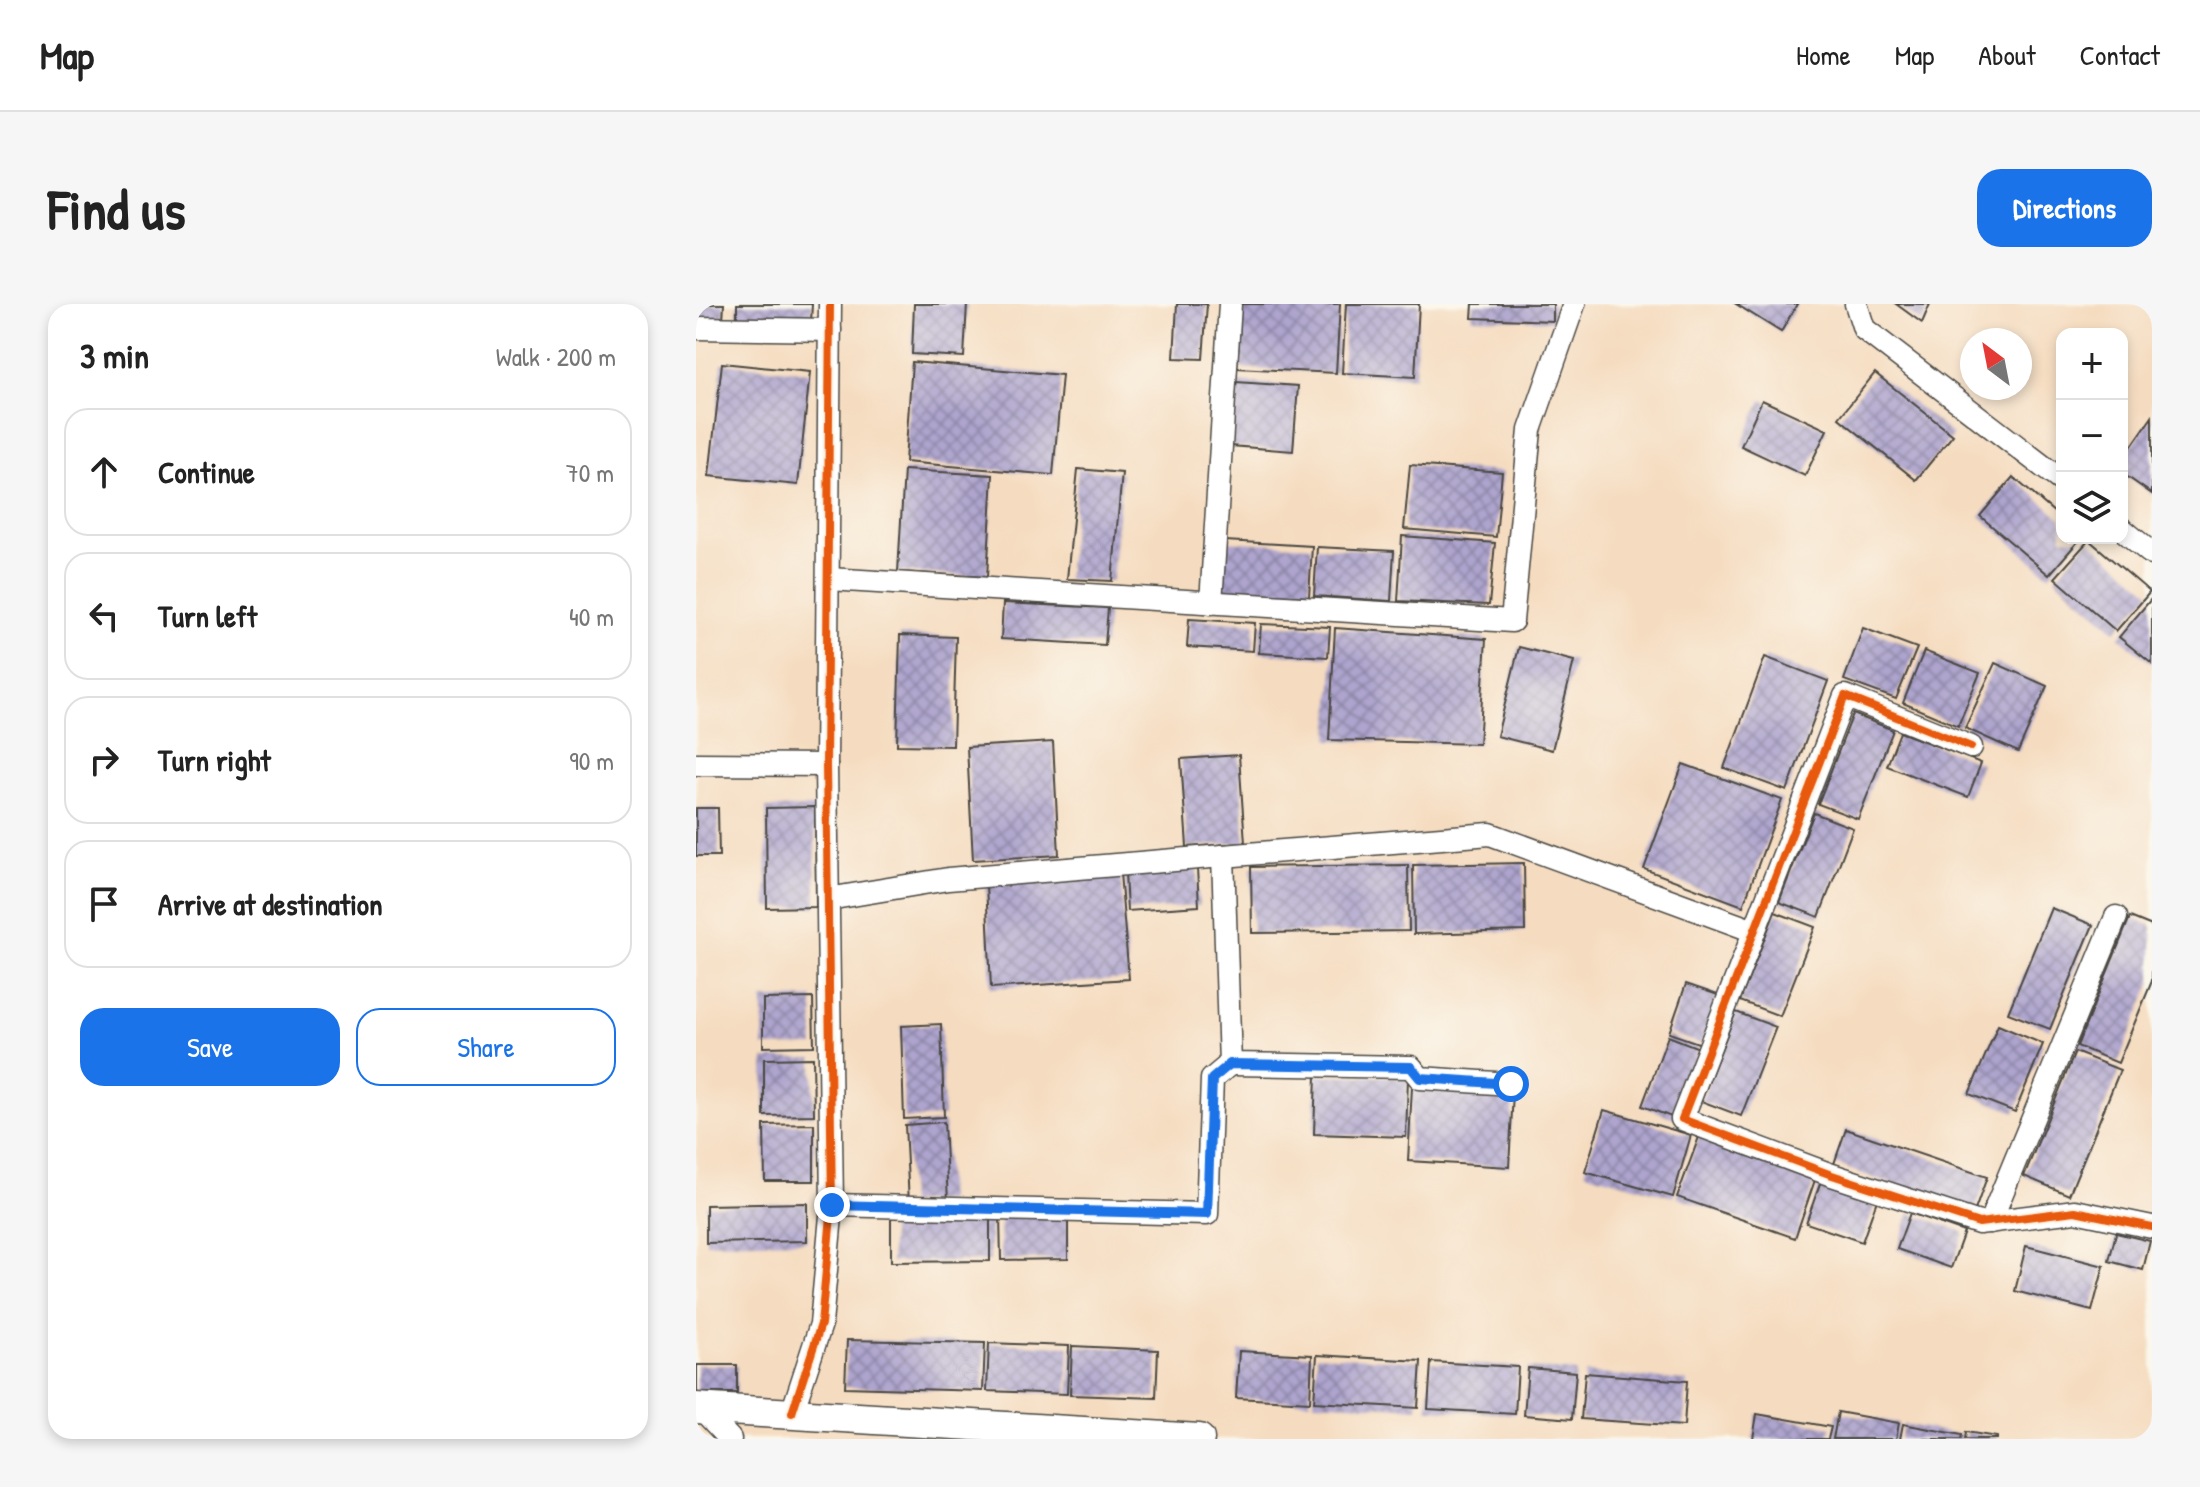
<!DOCTYPE html>
<meta charset="utf-8">
<style>
:root{--surface:#fff;--page:#f6f6f6;--text:#222;--muted:#767676;--line:#e0e0e0;--accent:#1a73e8}
body{margin:0;font-family:"Patrick Hand",sans-serif;background:var(--page);color:var(--text)}
.controls{position:absolute;right:24px;top:24px;display:grid;overflow:hidden;border-radius:16px;box-shadow:0 4px 12px #0003}
.controls button{width:72px;height:72px;display:grid;place-items:center;padding:0;border:0;border-bottom:2px solid var(--line);background:var(--surface);color:var(--text);font:40px sans-serif}
.compass{position:absolute;left:1264px;top:24px;width:72px;height:72px;border-radius:50%;background:var(--surface);box-shadow:0 4px 12px #0003;rotate:328deg}
.stop{position:absolute;width:24px;height:24px;margin:-18px;border:6px solid #1a73e8;border-radius:50%;background:#fff}
.stop.end{background:#1a73e8;border-color:#fff;box-shadow:0 2px 8px #0008}
.list{margin:0;padding:0;list-style:none}
h2{display:flex;justify-content:space-between;align-items:center;height:104px;margin:0;padding:0 32px;font-size:34px}
h2 small{font-size:26px;font-weight:400;color:var(--muted)}
.list li{display:grid;grid-template-columns:52px 1fr auto;gap:24px;align-items:center;box-sizing:border-box;height:128px;margin:0 16px 16px;padding:0 16px;border:2px solid var(--line);border-radius:24px}
.list b{display:block;font-size:30px;white-space:nowrap}
.list em{font-size:26px;font-style:normal;color:var(--muted)}
.actions{display:flex;gap:16px;padding:24px 32px}
.actions a{flex:1;padding:18px 0;border:2px solid var(--accent);border-radius:24px;text-align:center;font-size:28px;color:var(--accent)}
.actions .main{background:var(--accent);color:#fff}
.icon{flex:none;width:44px;height:44px;fill:none;stroke:currentColor;stroke-width:2;stroke-linecap:round;stroke-linejoin:round}
.map{position:relative;flex:none;width:1456px;height:1135px;overflow:hidden;border-radius:24px}
header{display:flex;align-items:center;gap:48px;box-sizing:border-box;height:112px;padding:0 40px;background:var(--surface);border-bottom:2px solid var(--line)}
header strong{font-size:38px}
nav{display:flex;gap:44px;margin-inline-start:auto;font-size:28px}
.intro{display:flex;align-items:center;justify-content:space-between;box-sizing:border-box;height:192px;padding:0 48px}
h1{margin:0;font-size:56px}
.button{padding:20px 36px;border-radius:24px;background:var(--accent);color:#fff;font-size:28px;font-weight:700}
main{display:flex;gap:48px;padding:0 48px}
aside{flex:1;background:var(--surface);border-radius:24px;box-shadow:0 4px 12px #0003}
.map>svg:first-child{display:block}
.building{fill:url(#building-cross-hatch)}
.lines{fill:none;stroke-linecap:round;stroke-linejoin:round}
.street-casing{stroke:#494641;stroke-width:25}
.secondary-casing{stroke:#494641;stroke-width:33}
.street{stroke:#fff;stroke-width:22}
.secondary{stroke:#fff;stroke-width:30}
.cycleway-casing{stroke:#fbf7ec;stroke-width:13}
.cycleway{stroke:#e8590c;stroke-width:8}
.route{stroke:#1a73e8;stroke-width:10}
</style>
<header>
<strong>Map</strong>
<nav><a>Home</a><a>Map</a><a>About</a><a>Contact</a></nav>
</header>
<div class="intro"><h1>Find us</h1><a class="button">Directions</a></div>
<main>
<aside>
<h2>3 min<small>Walk · 200 m</small></h2>
<ul class="list">
<li><svg class="icon" aria-label="ahead" viewBox="0 0 24 24"><path d="M12 20V5M6 11l6-6 6 6"/></svg><div><b>Continue</b></div><em>70 m</em></li>
<li><svg class="icon" aria-label="left" viewBox="0 0 24 24"><path d="M17 20v-9H6M10 6l-5 5 5 5"/></svg><div><b>Turn left</b></div><em>40 m</em></li>
<li><svg class="icon" aria-label="right" viewBox="0 0 24 24"><path d="M7 20v-9h11M14 6l5 5-5 5"/></svg><div><b>Turn right</b></div><em>90 m</em></li>
<li><svg class="icon" aria-label="arrive" viewBox="0 0 24 24"><path d="M6 21V4h12l-3 4 3 4H6"/></svg><div><b>Arrive at destination</b></div></li>
</ul>
<div class="actions"><a class="main">Save</a><a>Share</a></div>
</aside>
<div class="map">
<svg width="1456" height="1135" viewBox="0 0 1456 1135">
<defs>
<pattern id="building-cross-hatch" width="8" height="8" patternUnits="userSpaceOnUse" patternTransform="scale(2)"><rect width="8" height="8" fill="#aea4ce"/><path d="M0 0l8 8M0 8l8-8" fill="none" stroke="#8e86a7"/></pattern>
</defs>
<rect width="100%" height="100%" fill="#fbf7ec"/>
<filter id="ink" filterUnits="userSpaceOnUse"><feTurbulence type="fractalNoise" baseFrequency=".0125" numOctaves="2"/><feDisplacementMap in="SourceGraphic" scale="16" xChannelSelector="R" yChannelSelector="G"/><feConvolveMatrix kernelMatrix="1 2 1 2 8 2 1 2 1" color-interpolation-filters="sRGB"/></filter>
<filter id="wash" filterUnits="userSpaceOnUse"><feTurbulence type="fractalNoise" baseFrequency=".006" numOctaves="4" result="noise"/><feDisplacementMap in="SourceGraphic" scale="32" xChannelSelector="R" yChannelSelector="G"/><feGaussianBlur stdDeviation="1.8" result="paint"/><feColorMatrix in="noise" values="0 0 0 0 0 0 0 0 0 0 0 0 0 0 0 0 0 1.4 0 .05"/><feComposite in="paint" operator="in"/></filter>
<g filter="url(#wash)">
<rect width="100%" height="100%" fill="#f5dcc0"/>
<g id="blocks">
<g class="building">
<polygon points="0,0 28,0 27,16 0,14"/>
<polygon points="41,0 116,0 115,18 41,16"/>
<polygon points="218,0 271,0 268,53 216,50"/>
<polygon points="481,0 511,0 507,55 478,54"/>
<polygon points="545,0 644,0 640,69 541,64"/>
<polygon points="650,0 723,0 719,73 646,69"/>
<polygon points="777,0 857,0 857,17 776,14"/>
<polygon points="1040,0 1101,0 1085,28"/>
<polygon points="1200,0 1234,0 1226,19"/>
<polygon points="216,58 366,71 357,171 209,158"/>
<polygon points="26,59 114,68 102,181 13,172"/>
<polygon points="1179,69 1257,131 1220,176 1143,114"/>
<polygon points="540,78 602,82 597,147 535,142"/>
<polygon points="1066,96 1131,126 1109,172 1045,142"/>
<polygon points="1456,113 1456,190 1426,169 1426,156"/>
<polygon points="714,161 806,168 800,233 708,225"/>
<polygon points="382,165 426,169 416,277 371,275"/>
<polygon points="208,166 297,171 291,273 202,268"/>
<polygon points="1317,173 1366,215 1366,234 1385,234 1353,271 1284,212"/>
<polygon points="706,232 799,239 793,301 702,297"/>
<polygon points="1393,236 1454,288 1420,327 1359,274"/>
<polygon points="529,237 616,242 613,293 526,289"/>
<polygon points="621,243 698,247 695,297 618,292"/>
<polygon points="1456,294 1456,360 1423,333"/>
<polygon points="307,299 412,304 409,341 305,335"/>
<polygon points="493,315 559,319 557,347 491,343"/>
<polygon points="565,320 634,323 632,353 563,349"/>
<polygon points="639,324 790,335 783,440 633,436"/>
<polygon points="1167,324 1221,344 1200,395 1148,376"/>
<polygon points="204,331 260,333 257,442 201,441"/>
<polygon points="823,343 878,357 856,446 801,432"/>
<polygon points="1228,347 1284,369 1262,422 1207,399"/>
<polygon points="1069,353 1132,377 1091,487 1028,464"/>
<polygon points="1299,359 1351,382 1322,448 1269,424"/>
<polygon points="1157,410 1197,426 1162,515 1122,500"/>
<polygon points="1204,428 1285,459 1272,493 1191,462"/>
<polygon points="357,438 363,551 277,556 271,443"/>
<polygon points="543,451 549,539 491,543 485,455"/>
<polygon points="987,460 1086,496 1047,602 948,565"/>
<polygon points="119,503 120,603 71,604 70,504"/>
<polygon points="0,504 22,504 23,552 0,552"/>
<polygon points="1118,509 1157,524 1123,613 1083,598"/>
<polygon points="828,559 829,627 718,630 717,561"/>
<polygon points="712,561 713,627 556,629 555,563"/>
<polygon points="501,564 503,602 431,607 429,568"/>
<polygon points="424,569 433,675 295,684 290,580"/>
<polygon points="1355,604 1397,621 1354,725 1312,709"/>
<polygon points="1079,608 1119,623 1084,712 1044,697"/>
<polygon points="1434,613 1456,622 1456,677 1422,759 1381,742"/>
<polygon points="990,680 1022,691 1005,740 973,729"/>
<polygon points="117,694 118,742 67,743 67,695"/>
<polygon points="1040,708 1080,723 1045,812 1005,797"/>
<polygon points="245,720 248,813 208,815 205,722"/>
<polygon points="1302,721 1347,740 1319,808 1273,790"/>
<polygon points="972,732 1003,744 978,814 946,802"/>
<polygon points="1379,748 1424,766 1373,891 1328,872"/>
<polygon points="117,754 118,811 68,812 68,755"/>
<polygon points="620,771 712,773 710,833 618,830"/>
<polygon points="716,783 817,788 813,863 712,857"/>
<polygon points="908,806 995,831 977,893 889,868"/>
<polygon points="248,818 252,897 213,899 209,821"/>
<polygon points="118,820 118,877 69,877 68,821"/>
<polygon points="1150,825 1291,873 1278,909 1138,860"/>
<polygon points="1003,833 1120,873 1099,934 981,893"/>
<polygon points="1125,877 1181,896 1166,938 1110,919"/>
<polygon points="111,899 111,937 10,939 10,901"/>
<polygon points="372,909 372,955 305,956 304,911"/>
<polygon points="1214,909 1268,928 1255,964 1201,945"/>
<polygon points="195,912 294,912 294,957 195,958"/>
<polygon points="1420,929 1454,937 1447,966 1413,957"/>
<polygon points="1330,942 1408,962 1396,1007 1319,987"/>
<polygon points="151,1036 289,1039 287,1087 149,1083"/>
<polygon points="293,1039 373,1042 371,1090 291,1087"/>
<polygon points="376,1042 462,1046 460,1094 374,1091"/>
<polygon points="543,1047 616,1051 614,1098 540,1094"/>
<polygon points="621,1051 725,1057 722,1104 618,1098"/>
<polygon points="735,1058 822,1063 819,1110 732,1105"/>
<rect x="1" y="1061" width="40" height="28"/>
<polygon points="832,1064 880,1068 876,1115 828,1111"/>
<polygon points="889,1069 991,1077 988,1122 885,1115"/>
<polygon points="1142,1108 1203,1119 1200,1135 1137,1135"/>
<polygon points="1061,1110 1135,1123 1132,1135 1057,1135"/>
<polygon points="1207,1120 1266,1131 1265,1135 1204,1135"/>
<polygon points="1270,1128 1301,1133 1301,1135 1269,1135"/>
</g>
</g>
</g>
<g filter="url(#ink)">
<use href="#blocks" fill-opacity="0" stroke="#494641" stroke-width="2"/>
<g class="lines">
<g class="street-casing">
<g id="street">
<polyline points="1160,0 1168,25 1366,177"/>
<polyline points="0,24 134,26"/>
<polyline points="1426,225 1456,250"/>
<polyline points="133,275 816,317 834,126 878,0"/>
<polyline points="515,299 534,0"/>
<polyline points="1275,443 1149,392 986,815 1133,870 1283,919 1379,907 1456,923"/>
<polyline points="0,460 130,461"/>
<polyline points="527,552 794,530 1058,627"/>
<polyline points="132,595 252,575 527,552 534,760 715,763 724,774 815,780"/>
<polyline points="136,901 511,910 516,775 534,760"/>
<polyline points="1294,918 1420,613"/>
<polyline points="5,1104 34,1135"/>
<polyline points="96,1109 125,1020 136,901 130,461 134,0"/>
</g>
</g>
<g class="secondary-casing">
<polyline id="secondary" points="0,1104 503,1135"/>
</g>
<use href="#street" class="street"/>
<use href="#secondary" class="secondary"/>
<g class="cycleway-casing">
<g id="cycleway">
<polyline points="1275,443 1149,392 986,815 1133,870 1283,919 1379,907 1456,923"/>
<polyline points="96,1109 125,1020 136,901 130,461 134,0"/>
</g>
</g>
<use href="#cycleway" class="cycleway"/>
</g>
</g>
<g class="lines" filter="url(#ink)">
<polyline class="route" points="136,901 511,910 516,775 534,760 715,763 724,774 815,780"/>
</g>
</svg>
<div class="controls">
<button>+</button>
<button>−</button>
<button><svg class="icon" aria-label="layers" viewBox="0 0 24 24"><path d="M12 4l9 5-9 5-9-5zM3 14l9 5 9-5"/></svg></button>
</div>
<svg class="compass" viewBox="-18 -18 36 36"><path d="M0-13l5 13h-10z" fill="#e53935"/><path d="M0 13l5-13h-10z" fill="#767676"/></svg>
<div class="stop" style="left:815px;top:780px"></div>
<div class="stop end" style="left:136px;top:901px"></div>
</div>
</main>
